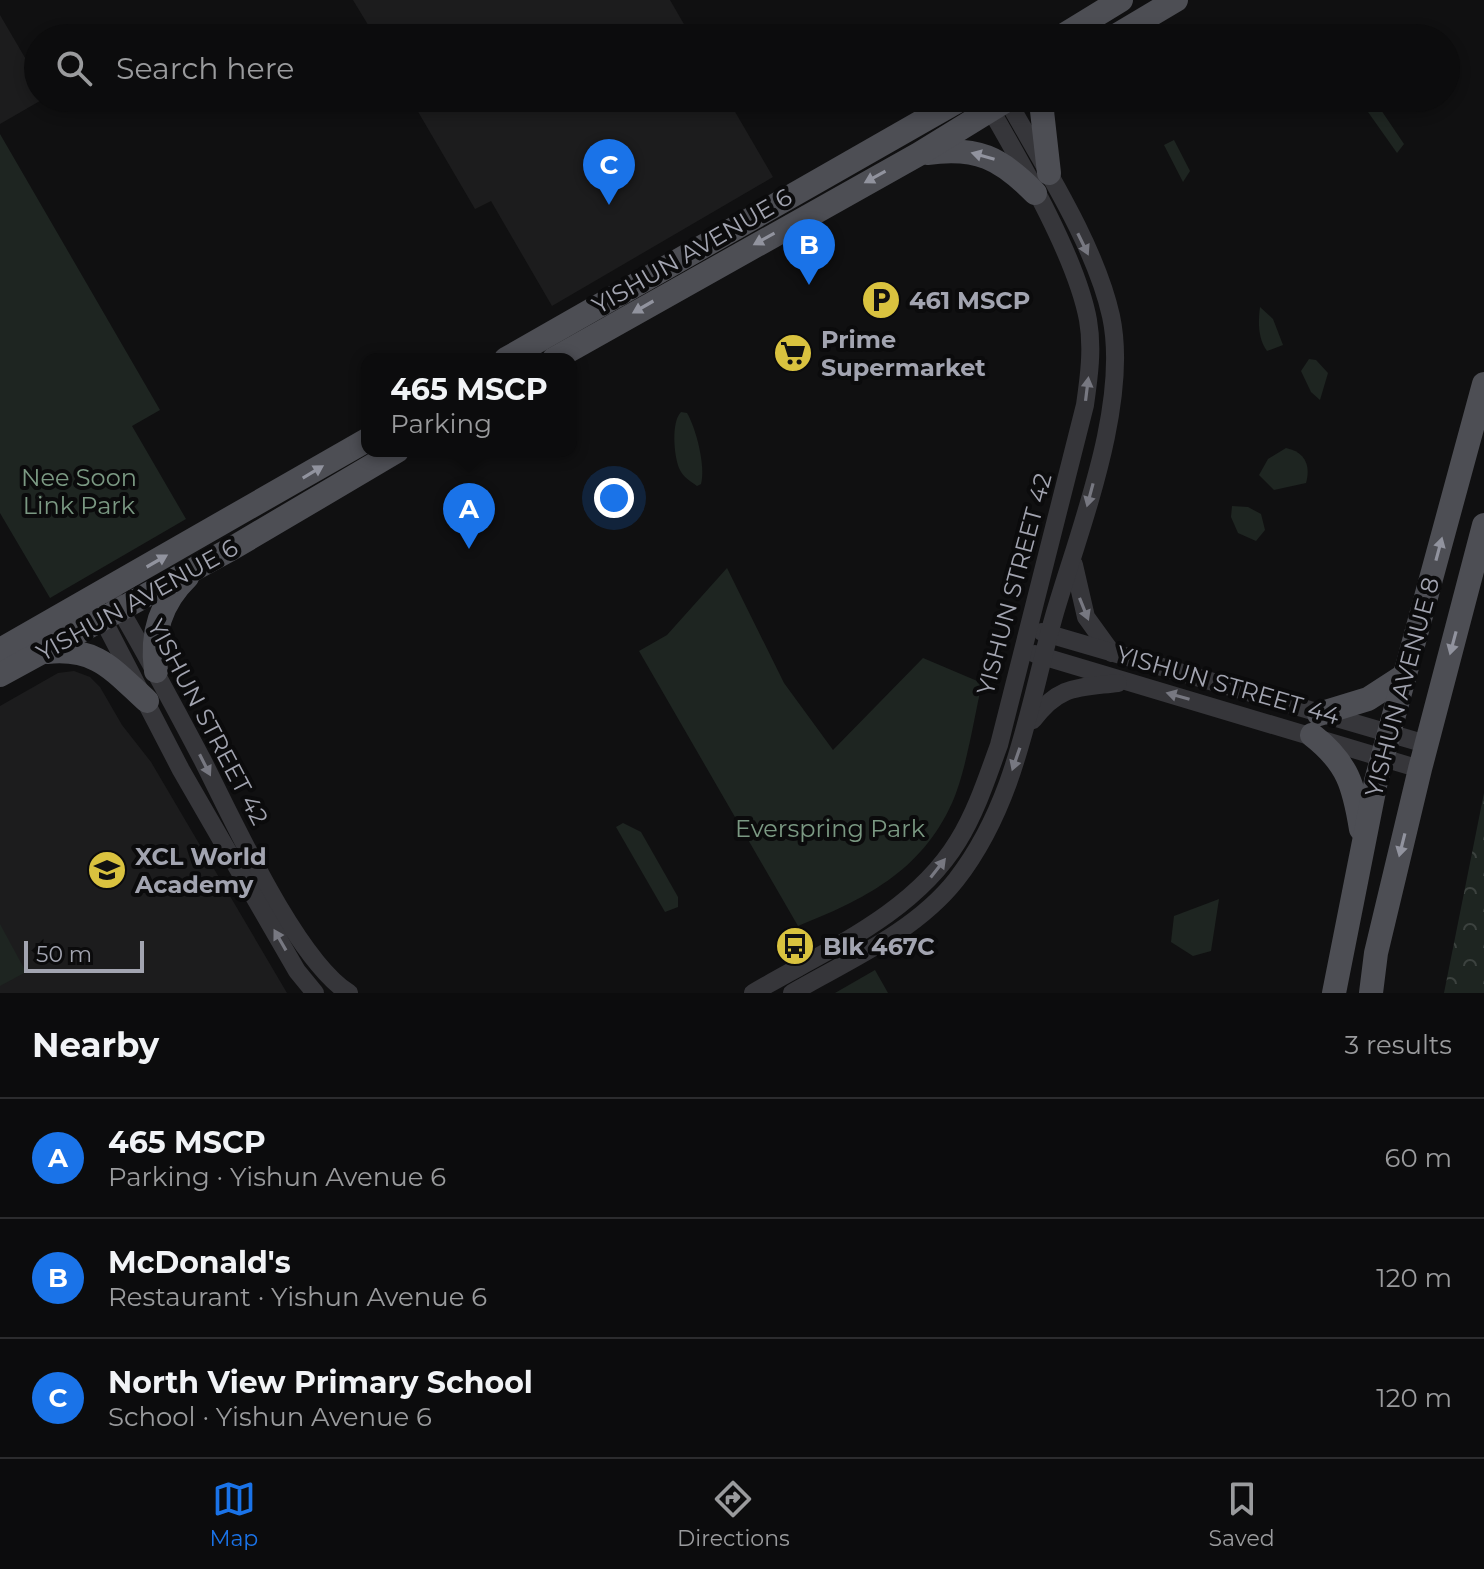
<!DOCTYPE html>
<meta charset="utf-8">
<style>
:root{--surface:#0c0c0d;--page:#1a1a1b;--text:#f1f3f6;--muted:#9a9b9d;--line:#2c2c2e;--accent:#1a73e8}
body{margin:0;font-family:Montserrat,sans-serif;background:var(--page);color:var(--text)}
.scale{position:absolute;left:24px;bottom:20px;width:120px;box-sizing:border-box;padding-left:8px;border:4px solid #a2a4b0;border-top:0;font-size:22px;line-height:28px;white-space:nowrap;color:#a2a4b0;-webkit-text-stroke:6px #0b0b0c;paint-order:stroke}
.you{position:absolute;left:614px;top:498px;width:28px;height:28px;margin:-20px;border:6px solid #fff;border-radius:50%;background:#1a73e8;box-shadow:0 0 0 12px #1a73e833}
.badge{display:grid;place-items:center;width:52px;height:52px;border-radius:50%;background:var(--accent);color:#fff;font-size:26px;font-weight:700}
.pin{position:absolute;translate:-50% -66px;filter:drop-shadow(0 2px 4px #0008)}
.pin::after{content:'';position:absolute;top:42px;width:28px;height:24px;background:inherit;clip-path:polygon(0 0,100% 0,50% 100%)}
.popup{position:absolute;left:361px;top:353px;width:216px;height:104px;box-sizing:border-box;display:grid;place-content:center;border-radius:16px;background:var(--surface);filter:drop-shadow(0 2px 6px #0005);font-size:26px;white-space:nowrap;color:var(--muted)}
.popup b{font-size:30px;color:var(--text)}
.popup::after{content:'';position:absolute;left:50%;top:100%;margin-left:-16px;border:16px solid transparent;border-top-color:var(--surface)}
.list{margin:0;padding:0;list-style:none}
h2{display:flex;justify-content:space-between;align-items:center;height:104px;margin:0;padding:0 32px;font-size:34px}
h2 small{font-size:26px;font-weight:400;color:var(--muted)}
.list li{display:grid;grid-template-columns:52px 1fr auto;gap:24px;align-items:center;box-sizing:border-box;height:120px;padding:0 32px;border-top:2px solid var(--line)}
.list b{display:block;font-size:30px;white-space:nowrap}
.list p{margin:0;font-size:26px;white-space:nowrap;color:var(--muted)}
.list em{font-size:26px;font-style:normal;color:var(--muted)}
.icon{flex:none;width:44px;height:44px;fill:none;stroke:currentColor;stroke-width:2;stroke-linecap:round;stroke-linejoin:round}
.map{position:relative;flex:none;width:1484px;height:993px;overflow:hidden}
.search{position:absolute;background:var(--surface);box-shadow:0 4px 12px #0003;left:24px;right:24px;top:24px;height:88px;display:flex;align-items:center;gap:20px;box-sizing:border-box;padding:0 28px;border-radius:44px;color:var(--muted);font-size:30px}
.sheet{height:464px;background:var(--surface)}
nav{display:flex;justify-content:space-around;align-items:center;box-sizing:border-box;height:112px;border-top:2px solid var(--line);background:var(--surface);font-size:22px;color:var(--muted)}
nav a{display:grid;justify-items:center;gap:4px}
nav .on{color:var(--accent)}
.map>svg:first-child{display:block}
.built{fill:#1c1c1d}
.green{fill:#1e2521}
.forest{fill:url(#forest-crowns)}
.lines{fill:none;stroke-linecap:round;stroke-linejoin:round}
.minor{stroke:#36363a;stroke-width:18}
.major{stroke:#4d4e54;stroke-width:24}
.oneway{fill:#91939e}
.oneway2{fill:#777881}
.labels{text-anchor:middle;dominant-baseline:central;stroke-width:8;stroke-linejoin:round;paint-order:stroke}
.street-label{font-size:24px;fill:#a2a4b0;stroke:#0b0b0c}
.poi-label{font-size:24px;font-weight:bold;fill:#a2a4b0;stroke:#0b0b0c;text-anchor:start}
.park-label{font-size:24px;fill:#7b9983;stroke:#0b0b0c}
</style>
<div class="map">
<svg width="1484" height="993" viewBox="0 0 1484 993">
<defs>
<pattern id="forest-crowns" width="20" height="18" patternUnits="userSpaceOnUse" patternTransform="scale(2)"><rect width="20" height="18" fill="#1e2521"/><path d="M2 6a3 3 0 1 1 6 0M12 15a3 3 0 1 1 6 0" fill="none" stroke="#3c423f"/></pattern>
</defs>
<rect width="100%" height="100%" fill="#101011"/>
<g class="built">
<polygon points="353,0 670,0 692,38 376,38"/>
<polygon points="0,15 38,80 38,98 45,98 0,124"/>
<polygon points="410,98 727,98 773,177 552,306 491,201 475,209"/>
<polygon points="74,671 90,677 100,687 122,725 151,762 287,993 0,993 0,706 58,673"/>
</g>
<g class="green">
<polygon points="1379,107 1404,144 1397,153 1368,112"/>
<polygon points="0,134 160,410 132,426 186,519 50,598 0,513"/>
<polygon points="1174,140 1190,171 1183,182 1164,145"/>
<path d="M1260,307L1273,319L1283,345L1267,351C1258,339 1258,322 1260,307Z"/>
<polygon points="1309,359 1316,360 1328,373 1320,400 1311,392 1301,371"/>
<path d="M681,412L687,413C696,428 706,467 701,484L697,486C690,481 682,476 679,468C674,455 671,422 681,412Z"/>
<path d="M1286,448C1305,452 1311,465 1306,483L1274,490L1259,475L1268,459Z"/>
<polygon points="1232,506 1248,507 1261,514 1265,530 1256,541 1238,533 1231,517"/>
<path d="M727,568L784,683L833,750L923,658L982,683C974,718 966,772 952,803C921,872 863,900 798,926L639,651L667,635Z"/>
<polygon points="623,823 641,832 678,897 678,907 665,912 616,827"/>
<polygon points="1219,899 1211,951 1193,956 1171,942 1174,916"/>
<polygon points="0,924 26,972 0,986"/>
<polygon points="875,970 888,993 835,993"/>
</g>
<polygon class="forest" points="1484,793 1484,993 1444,993"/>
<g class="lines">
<g class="minor">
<polyline points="1074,565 1086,617 1112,653"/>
<path d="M114,599C145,652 174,706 203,761C233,820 296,960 349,993"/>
<polyline points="97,608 181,770 297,971 315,993"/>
<polyline points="1042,632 1426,744"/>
<polyline points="1035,654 1420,769"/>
<path d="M1033,720C1059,685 1077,688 1118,683"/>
<path d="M753,993C824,951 913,915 958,841C976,812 987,778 999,745L1085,405C1089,377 1093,348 1088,320C1076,255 1018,157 984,98"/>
<path d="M792,993C847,961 915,932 956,880C1016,803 1028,708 1054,616C1079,530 1130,404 1111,316C1095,244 1042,163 1006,98"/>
</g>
<g class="major">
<polyline points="1059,38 1121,0"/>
<polyline points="1112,38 1176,0"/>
<polyline points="1047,98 1042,111 1049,173"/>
<path d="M927,153C977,146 1001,158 1035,193"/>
<polyline points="506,359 963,98"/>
<polyline points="554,359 919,154 1010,98"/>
<polyline points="0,650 367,440"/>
<path d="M47,652C97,647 113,670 147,701"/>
<path d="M156,671C151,635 160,603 187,577"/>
<polyline points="0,675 231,549 397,451"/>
<polyline points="1319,714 1368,699 1405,675"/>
<path d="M1312,735C1348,763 1354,786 1361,829"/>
<polyline points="1334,993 1376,781 1484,384"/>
<polyline points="1371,993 1376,953 1420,769 1484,525"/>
</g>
</g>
<defs><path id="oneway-solid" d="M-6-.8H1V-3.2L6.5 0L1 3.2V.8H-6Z" transform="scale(2)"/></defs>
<g class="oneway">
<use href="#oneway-solid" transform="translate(983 156) rotate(-164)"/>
<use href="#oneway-solid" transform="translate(875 177) rotate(151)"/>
<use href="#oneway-solid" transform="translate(764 239) rotate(151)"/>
<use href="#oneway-solid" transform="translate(643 307) rotate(150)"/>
<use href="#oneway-solid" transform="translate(313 472) rotate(-31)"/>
<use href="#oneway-solid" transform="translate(1439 549) rotate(-75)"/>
<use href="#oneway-solid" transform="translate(157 561) rotate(-30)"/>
<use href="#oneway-solid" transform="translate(1453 643) rotate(105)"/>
<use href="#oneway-solid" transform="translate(1402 845) rotate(104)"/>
</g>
<g class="oneway2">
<use href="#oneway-solid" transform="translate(1083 244) rotate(64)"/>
<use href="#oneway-solid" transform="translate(1087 389) rotate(-83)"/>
<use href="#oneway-solid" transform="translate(1090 495) rotate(105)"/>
<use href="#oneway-solid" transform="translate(1084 609) rotate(68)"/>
<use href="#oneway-solid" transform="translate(1178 696) rotate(-164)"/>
<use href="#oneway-solid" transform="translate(1016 759) rotate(109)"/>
<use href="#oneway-solid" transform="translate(205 765) rotate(63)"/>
<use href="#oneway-solid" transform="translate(938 868) rotate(-52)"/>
<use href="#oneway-solid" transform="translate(280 940) rotate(-120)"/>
</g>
<defs>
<g id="parking-disc" transform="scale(2)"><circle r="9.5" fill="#d9c23f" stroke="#0b0b0c"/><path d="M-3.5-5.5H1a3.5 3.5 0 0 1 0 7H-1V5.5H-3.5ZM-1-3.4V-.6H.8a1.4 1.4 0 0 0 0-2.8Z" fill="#111"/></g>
<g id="supermarket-disc" transform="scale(2)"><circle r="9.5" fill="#d9c23f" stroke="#0b0b0c"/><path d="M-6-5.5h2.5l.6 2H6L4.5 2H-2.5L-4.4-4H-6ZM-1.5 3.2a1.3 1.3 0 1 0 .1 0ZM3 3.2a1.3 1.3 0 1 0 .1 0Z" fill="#111"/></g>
<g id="school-disc" transform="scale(2)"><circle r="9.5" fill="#d9c23f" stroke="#0b0b0c"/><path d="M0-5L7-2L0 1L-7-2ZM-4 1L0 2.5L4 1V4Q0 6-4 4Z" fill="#111"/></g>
<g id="bus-disc" transform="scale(2)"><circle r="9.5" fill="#d9c23f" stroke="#0b0b0c"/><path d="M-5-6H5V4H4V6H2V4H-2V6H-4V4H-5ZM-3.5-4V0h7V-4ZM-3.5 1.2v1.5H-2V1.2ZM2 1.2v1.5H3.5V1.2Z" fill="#111"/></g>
</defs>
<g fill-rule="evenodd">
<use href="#parking-disc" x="881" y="300"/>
<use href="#supermarket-disc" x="793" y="353"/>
<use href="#school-disc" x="107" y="870"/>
<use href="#bus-disc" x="795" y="946"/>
</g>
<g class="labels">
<g class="street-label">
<text transform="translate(692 251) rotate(-30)">YISHUN AVENUE 6</text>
<text transform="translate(1014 584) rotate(-75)">YISHUN STREET 42</text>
<text transform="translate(137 600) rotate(-29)">YISHUN AVENUE 6</text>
<text transform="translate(1228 685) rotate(16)">YISHUN STREET 44</text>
<text transform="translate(1402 687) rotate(-75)">YISHUN AVENUE 8</text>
<text transform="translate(208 722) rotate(62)">YISHUN STREET 42</text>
</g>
<g class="poi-label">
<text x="909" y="300">461 MSCP</text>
<text x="821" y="339">Prime<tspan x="821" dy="28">Supermarket</tspan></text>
<text x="135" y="856">XCL World<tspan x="135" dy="28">Academy</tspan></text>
<text x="823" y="946">Blk 467C</text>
</g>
<g class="park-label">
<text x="79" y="477">Nee Soon<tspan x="79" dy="28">Link Park</tspan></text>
<text x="830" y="828">Everspring Park</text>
</g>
</g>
</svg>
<div class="scale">50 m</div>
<div class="you"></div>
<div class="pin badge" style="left:469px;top:549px">A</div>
<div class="popup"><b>465 MSCP</b>Parking</div>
<div class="pin badge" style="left:809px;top:285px">B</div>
<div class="pin badge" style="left:609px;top:205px">C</div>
<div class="search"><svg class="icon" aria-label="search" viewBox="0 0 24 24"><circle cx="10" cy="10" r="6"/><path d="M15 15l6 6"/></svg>Search here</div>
</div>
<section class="sheet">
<h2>Nearby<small>3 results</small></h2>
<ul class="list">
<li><span class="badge">A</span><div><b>465 MSCP</b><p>Parking · Yishun Avenue 6</p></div><em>60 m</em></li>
<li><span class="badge">B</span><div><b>McDonald's</b><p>Restaurant · Yishun Avenue 6</p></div><em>120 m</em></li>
<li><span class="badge">C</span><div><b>North View Primary School</b><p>School · Yishun Avenue 6</p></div><em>120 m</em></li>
</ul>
</section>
<nav>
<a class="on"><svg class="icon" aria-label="map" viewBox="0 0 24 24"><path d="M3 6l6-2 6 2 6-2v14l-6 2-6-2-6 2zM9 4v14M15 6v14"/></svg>Map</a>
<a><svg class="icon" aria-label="directions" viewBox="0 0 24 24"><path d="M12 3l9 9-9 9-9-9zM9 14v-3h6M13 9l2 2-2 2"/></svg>Directions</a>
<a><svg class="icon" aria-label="saved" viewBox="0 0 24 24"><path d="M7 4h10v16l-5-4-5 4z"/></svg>Saved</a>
</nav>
